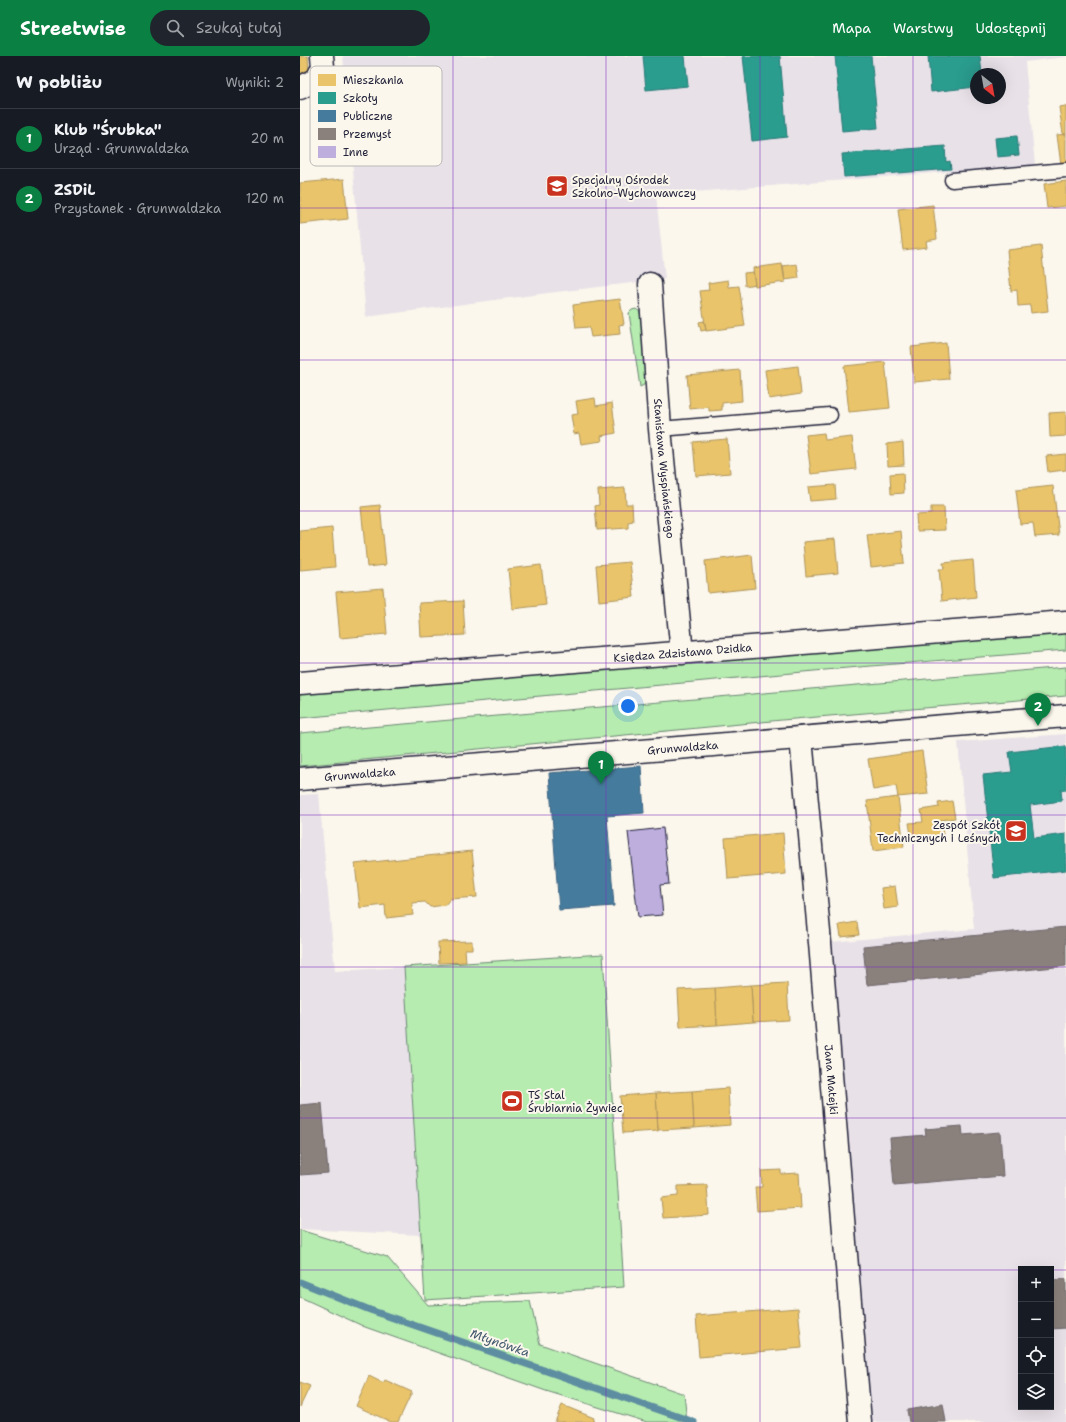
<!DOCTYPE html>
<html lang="pl">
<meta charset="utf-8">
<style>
:root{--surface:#171b24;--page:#20242c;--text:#f1f3f6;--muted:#9ea1a6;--line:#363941;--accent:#0b8043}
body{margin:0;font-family:"Shantell Sans",sans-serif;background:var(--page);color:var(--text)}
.controls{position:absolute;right:12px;bottom:12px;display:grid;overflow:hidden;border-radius:0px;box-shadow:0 4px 16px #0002}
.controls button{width:36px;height:36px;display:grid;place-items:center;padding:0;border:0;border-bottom:1px solid var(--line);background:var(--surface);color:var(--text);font:20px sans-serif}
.compass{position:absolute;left:670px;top:12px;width:36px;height:36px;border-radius:50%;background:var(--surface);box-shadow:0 4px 16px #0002;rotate:149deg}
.you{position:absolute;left:328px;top:650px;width:14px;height:14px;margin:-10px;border:3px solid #fff;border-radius:50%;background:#1a73e8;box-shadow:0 0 0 6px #1a73e833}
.badge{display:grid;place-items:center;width:26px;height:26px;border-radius:50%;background:var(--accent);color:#fff;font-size:13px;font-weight:700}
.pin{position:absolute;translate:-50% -33px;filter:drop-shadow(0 1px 2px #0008)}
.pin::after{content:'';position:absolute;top:21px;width:14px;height:12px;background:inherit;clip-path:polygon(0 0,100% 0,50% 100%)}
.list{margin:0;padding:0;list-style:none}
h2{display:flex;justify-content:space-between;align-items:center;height:52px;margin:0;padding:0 16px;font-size:17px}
h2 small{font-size:13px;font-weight:400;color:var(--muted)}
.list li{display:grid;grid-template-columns:26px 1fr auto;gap:12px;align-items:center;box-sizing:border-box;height:60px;padding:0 16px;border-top:1px solid var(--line)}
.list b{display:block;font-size:15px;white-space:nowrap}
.list p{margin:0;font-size:13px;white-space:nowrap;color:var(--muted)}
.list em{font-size:13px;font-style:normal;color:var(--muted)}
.icon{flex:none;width:22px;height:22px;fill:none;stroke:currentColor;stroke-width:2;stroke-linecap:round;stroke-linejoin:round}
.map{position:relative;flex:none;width:766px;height:1366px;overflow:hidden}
header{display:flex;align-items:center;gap:24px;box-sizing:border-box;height:56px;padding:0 20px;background:var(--accent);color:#fff}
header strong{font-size:19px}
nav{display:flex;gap:22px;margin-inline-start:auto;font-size:14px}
.search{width:280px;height:36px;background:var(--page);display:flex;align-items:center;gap:10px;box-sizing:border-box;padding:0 14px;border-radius:22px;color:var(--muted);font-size:15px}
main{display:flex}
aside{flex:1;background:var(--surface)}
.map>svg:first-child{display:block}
.built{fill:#e8e1e8;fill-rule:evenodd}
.green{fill:#b6ecaf;stroke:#6c8775}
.homes{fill:#e9c46a;stroke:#ad935c}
.schools{fill:#2a9d8f;stroke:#287876}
.public{fill:#457b9d;stroke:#3a6080}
.industry{fill:#8a817c;stroke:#6b6468}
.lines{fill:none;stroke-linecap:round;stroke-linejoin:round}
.stream{stroke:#5d8da0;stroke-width:7}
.building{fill:#bdaede;stroke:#22223b}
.lane-casing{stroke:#22223b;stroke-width:17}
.street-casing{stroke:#22223b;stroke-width:25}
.lane{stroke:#fbf7ec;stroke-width:14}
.street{stroke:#fbf7ec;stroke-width:22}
.grid{fill:none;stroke:#7b2cbf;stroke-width:1;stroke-opacity:0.55}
.labels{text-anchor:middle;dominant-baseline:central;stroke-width:4;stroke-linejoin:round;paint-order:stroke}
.poi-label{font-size:11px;fill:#22223b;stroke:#fbf7ec;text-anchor:start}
.street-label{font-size:11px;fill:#22223b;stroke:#fbf7ec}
.water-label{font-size:12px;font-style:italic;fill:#40576d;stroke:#fbf7ec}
.key{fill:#fbf7ec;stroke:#bab7b7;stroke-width:1}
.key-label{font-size:11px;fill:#22223b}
</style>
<header>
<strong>Streetwise</strong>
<div class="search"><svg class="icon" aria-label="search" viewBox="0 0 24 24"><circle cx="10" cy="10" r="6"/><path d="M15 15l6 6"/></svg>Szukaj tutaj</div>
<nav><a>Mapa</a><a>Warstwy</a><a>Udostępnij</a></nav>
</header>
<main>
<aside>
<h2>W pobliżu<small>Wyniki: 2</small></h2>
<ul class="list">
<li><span class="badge">1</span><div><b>Klub &quot;Śrubka&quot;</b><p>Urząd · Grunwaldzka</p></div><em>20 m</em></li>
<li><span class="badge">2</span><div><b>ZSDiL</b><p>Przystanek · Grunwaldzka</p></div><em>120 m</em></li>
</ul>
</aside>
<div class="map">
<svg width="766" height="1366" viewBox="0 0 766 1366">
<rect width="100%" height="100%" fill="#fbf7ec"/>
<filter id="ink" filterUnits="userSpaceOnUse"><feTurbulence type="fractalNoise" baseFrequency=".025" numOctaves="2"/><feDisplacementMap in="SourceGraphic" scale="8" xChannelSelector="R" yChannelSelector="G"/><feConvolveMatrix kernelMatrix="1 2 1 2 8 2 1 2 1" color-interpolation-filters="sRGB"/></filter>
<g filter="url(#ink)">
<g class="built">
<path d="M43,0H766V1L725,6L735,109L356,139L365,223L248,237L66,261ZM676,18H700V42H676Z"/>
<path d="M766,678V1366H560L520,887L674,873L658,686ZM721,1213H751V1351H721Z"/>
<polygon points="19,738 35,915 104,911 121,1179 0,1173 0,739"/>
</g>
<g class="green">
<polygon points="336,253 340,256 349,326 340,331 329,257 332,254"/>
<polygon points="766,577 766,594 547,612 0,662 0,636"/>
<polygon points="766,611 766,640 482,664 0,710 0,677"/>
<polygon points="303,898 324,1231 125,1244 104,911"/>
<polygon points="0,1174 87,1201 128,1249 230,1245 240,1288 384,1338 387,1366 347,1366 246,1335 65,1271 0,1241"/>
</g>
<g class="homes">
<polygon points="0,0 8,0 9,16 0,17"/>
<polygon points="766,50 766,78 763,78 759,51"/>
<polygon points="766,78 766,108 761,109 757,79"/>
<polygon points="44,123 48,163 0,168 0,127"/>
<polygon points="766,125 766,150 747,152 744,128"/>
<polygon points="633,149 637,183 626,185 627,191 603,194 598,153"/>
<polygon points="741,190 748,255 731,257 730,249 718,250 717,234 711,235 707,194"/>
<polygon points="482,208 485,226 455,230 453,212"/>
<polygon points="497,208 499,222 485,224 483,210"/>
<polygon points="453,216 455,228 445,230 444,217"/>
<polygon points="428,224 429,231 439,230 445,270 406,275 400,235 409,234 408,227"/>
<polygon points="320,243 324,268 319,269 320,278 291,281 289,271 276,272 273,249"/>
<polygon points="404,265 406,274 401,275 399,266"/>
<polygon points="646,287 649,323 614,326 611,291"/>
<polygon points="585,306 590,352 549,356 544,310"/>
<polygon points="498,310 501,338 469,343 465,314"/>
<polygon points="440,314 442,345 422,347 422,354 409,355 409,351 390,353 387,319"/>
<polygon points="295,342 296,350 312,347 316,377 301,380 302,385 281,388 279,377 274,378 271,359 278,358 276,345"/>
<polygon points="766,356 766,380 750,381 749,357"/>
<polygon points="524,377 525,384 552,381 556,413 511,418 506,379"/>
<polygon points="427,383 430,417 396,420 393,386"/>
<polygon points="603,386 604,409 588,410 587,388"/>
<polygon points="766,398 766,414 748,416 746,400"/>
<polygon points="603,417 604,437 591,438 590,418"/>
<polygon points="535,429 536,443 510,445 508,431"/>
<polygon points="753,430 759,479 735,481 733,467 720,468 716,434"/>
<polygon points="325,432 326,448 332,448 333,465 328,466 328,472 297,474 295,450 299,449 298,434"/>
<polygon points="80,449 86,509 67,511 61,451"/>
<polygon points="631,451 644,451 645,474 617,475 616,459 631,458"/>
<polygon points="32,472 35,511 0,514 0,475"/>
<polygon points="601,475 604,507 571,511 567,479"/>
<polygon points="535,483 538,517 506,520 503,486"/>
<polygon points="452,499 455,532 408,537 405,505"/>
<polygon points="673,504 676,541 642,545 639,513 644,513 643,507"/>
<polygon points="330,506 334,541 299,545 296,509"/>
<polygon points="241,509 246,549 212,553 208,513"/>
<polygon points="83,532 87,578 40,582 36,536"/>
<polygon points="163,545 165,579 121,581 119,547"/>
<polygon points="622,695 628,738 598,741 596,730 573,734 568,703"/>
<polygon points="598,741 604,791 573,795 567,745"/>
<polygon points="652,745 655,762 641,764 643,779 612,784 609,767 623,766 621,754 639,751 638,747"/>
<polygon points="483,777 486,818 428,823 425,782"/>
<polygon points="172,795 177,841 150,843 145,849 130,851 125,846 112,847 113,859 86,862 85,849 60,852 55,808"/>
<polygon points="595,830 598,851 584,853 581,832"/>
<polygon points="557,866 559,879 541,881 539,869"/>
<polygon points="172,885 172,893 165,893 166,906 139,907 138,886"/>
<polygon points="487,927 489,964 453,966 451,929"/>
<polygon points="451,929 453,966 417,969 415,932"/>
<polygon points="415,932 417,969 380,971 378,934"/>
<polygon points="428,1032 430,1069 394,1072 392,1035"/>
<polygon points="392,1035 394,1072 358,1074 356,1037"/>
<polygon points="356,1037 358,1075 323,1077 320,1040"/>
<polygon points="481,1114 481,1118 499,1117 501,1152 457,1155 455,1131 462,1131 461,1115"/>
<polygon points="407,1129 409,1159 363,1162 361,1142 378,1140 378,1130"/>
<polygon points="498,1252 502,1292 399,1301 396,1260"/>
<polygon points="69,1320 83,1327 85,1324 112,1336 98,1366 91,1366 56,1350"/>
<polygon points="0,1326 10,1330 0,1351"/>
<polygon points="262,1349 294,1362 293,1366 255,1366"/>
</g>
<g class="schools">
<polygon points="343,0 385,0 388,30 346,34"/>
<polygon points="443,0 480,0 487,81 452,85"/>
<polygon points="535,0 571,0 578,72 542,75"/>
<polygon points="628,0 680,0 682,18 676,18 676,31 631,36"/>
<polygon points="717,80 719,99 697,101 695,82"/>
<polygon points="645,90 646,106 650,105 651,113 544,121 542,98"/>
<polygon points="766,690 766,734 761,734 762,745 730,749 734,782 766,778 766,814 694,822 683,719 712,716 709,696"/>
</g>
<polygon class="public" points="341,710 344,757 307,760 314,850 259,854 249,717"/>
<g class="industry">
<polygon points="766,871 766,910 567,929 563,890"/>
<polygon points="22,1047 28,1117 0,1119 0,1049"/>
<polygon points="662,1070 663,1079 700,1076 703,1120 594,1129 590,1082 626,1079 625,1073"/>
<polygon points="766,1223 766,1272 751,1273 751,1224"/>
<polygon points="643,1348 646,1366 609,1366 607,1354"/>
</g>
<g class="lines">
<polyline class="stream" points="0,1226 70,1254 394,1366"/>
</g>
<polygon class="building" points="363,772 369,828 360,829 363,859 338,861 328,776"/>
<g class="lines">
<g class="lane-casing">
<g id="lane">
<polyline points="652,124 766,114"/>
<polyline points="360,373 530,359"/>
</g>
</g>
<g class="street-casing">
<g id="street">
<polyline points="0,32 17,23 23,11 22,0"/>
<path id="s1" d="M350,228L360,373L382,597"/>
<path id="s2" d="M0,627L766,566"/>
<path id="s3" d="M501,682L520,887L560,1366"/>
<path id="s4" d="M0,723L766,660"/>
</g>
</g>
<use href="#lane" class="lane"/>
<use href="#street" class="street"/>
</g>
</g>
<path class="grid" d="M153,0V1366M306,0V1366M460,0V1366M613,0V1366M0,152H766M0,304H766M0,455H766M0,607H766M0,759H766M0,911H766M0,1062H766M0,1214H721M751,1214H766"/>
<defs>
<g id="school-square" transform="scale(1.15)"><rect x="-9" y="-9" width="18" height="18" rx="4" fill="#c8321e" stroke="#fbf7ec"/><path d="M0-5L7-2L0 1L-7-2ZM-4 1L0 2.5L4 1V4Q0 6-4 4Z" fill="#fff"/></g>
<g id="university-square" transform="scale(1.15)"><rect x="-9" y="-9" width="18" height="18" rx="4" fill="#c8321e" stroke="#fbf7ec"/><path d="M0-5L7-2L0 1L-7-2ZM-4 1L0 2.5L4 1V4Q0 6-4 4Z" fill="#fff"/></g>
<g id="stadium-square" transform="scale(1.15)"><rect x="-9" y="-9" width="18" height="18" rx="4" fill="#c8321e" stroke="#fbf7ec"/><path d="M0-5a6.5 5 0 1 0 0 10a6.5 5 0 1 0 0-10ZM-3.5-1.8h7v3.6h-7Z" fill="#fff"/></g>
</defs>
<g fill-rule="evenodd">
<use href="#school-square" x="257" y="130"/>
<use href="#university-square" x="716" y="775"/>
<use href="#stadium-square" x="212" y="1045"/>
</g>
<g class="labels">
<g class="poi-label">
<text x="272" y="124">Specjalny Ośrodek<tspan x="272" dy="13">Szkolno-Wychowawczy</tspan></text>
<text x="700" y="769" text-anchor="end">Zespół Szkół<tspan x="700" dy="13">Technicznych i Leśnych</tspan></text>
<text x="228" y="1039">TS Stal<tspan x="228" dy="13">Śrubiarnia Żywiec</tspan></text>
</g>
<g class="street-label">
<text stroke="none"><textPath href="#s1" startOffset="185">Stanisława Wyspiańskiego</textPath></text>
<text stroke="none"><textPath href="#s2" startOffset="384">Księdza Zdzisława Dzidka</textPath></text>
<text stroke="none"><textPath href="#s4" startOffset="384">Grunwaldzka</textPath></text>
<text stroke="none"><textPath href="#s4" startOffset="60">Grunwaldzka</textPath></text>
<text stroke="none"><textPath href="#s3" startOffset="343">Jana Matejki</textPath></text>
</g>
<g class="water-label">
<text transform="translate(200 1287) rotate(19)">Młynówka</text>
</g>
</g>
<rect x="10" y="10" width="132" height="100" rx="6" class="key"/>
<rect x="18" y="18" width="18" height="12" fill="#e9c46a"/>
<rect x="18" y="36" width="18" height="12" fill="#2a9d8f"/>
<rect x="18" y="54" width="18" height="12" fill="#457b9d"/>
<rect x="18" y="72" width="18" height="12" fill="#8a817c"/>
<rect x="18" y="90" width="18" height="12" fill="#bdaede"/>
<g class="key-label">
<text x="43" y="28">Mieszkania</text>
<text x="43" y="46">Szkoły</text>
<text x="43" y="64">Publiczne</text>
<text x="43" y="82">Przemysł</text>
<text x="43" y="100">Inne</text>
</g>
</svg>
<div class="controls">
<button>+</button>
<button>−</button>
<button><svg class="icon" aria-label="locate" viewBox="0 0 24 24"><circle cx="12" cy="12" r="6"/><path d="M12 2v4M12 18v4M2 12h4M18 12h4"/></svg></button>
<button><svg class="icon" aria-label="layers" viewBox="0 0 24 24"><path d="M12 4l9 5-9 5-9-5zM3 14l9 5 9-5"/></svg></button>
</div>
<svg class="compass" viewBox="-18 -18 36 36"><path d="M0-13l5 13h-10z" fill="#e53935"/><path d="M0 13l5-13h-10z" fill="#9ea1a6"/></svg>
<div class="you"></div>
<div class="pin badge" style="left:301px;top:728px">1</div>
<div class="pin badge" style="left:738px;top:670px">2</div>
</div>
</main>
